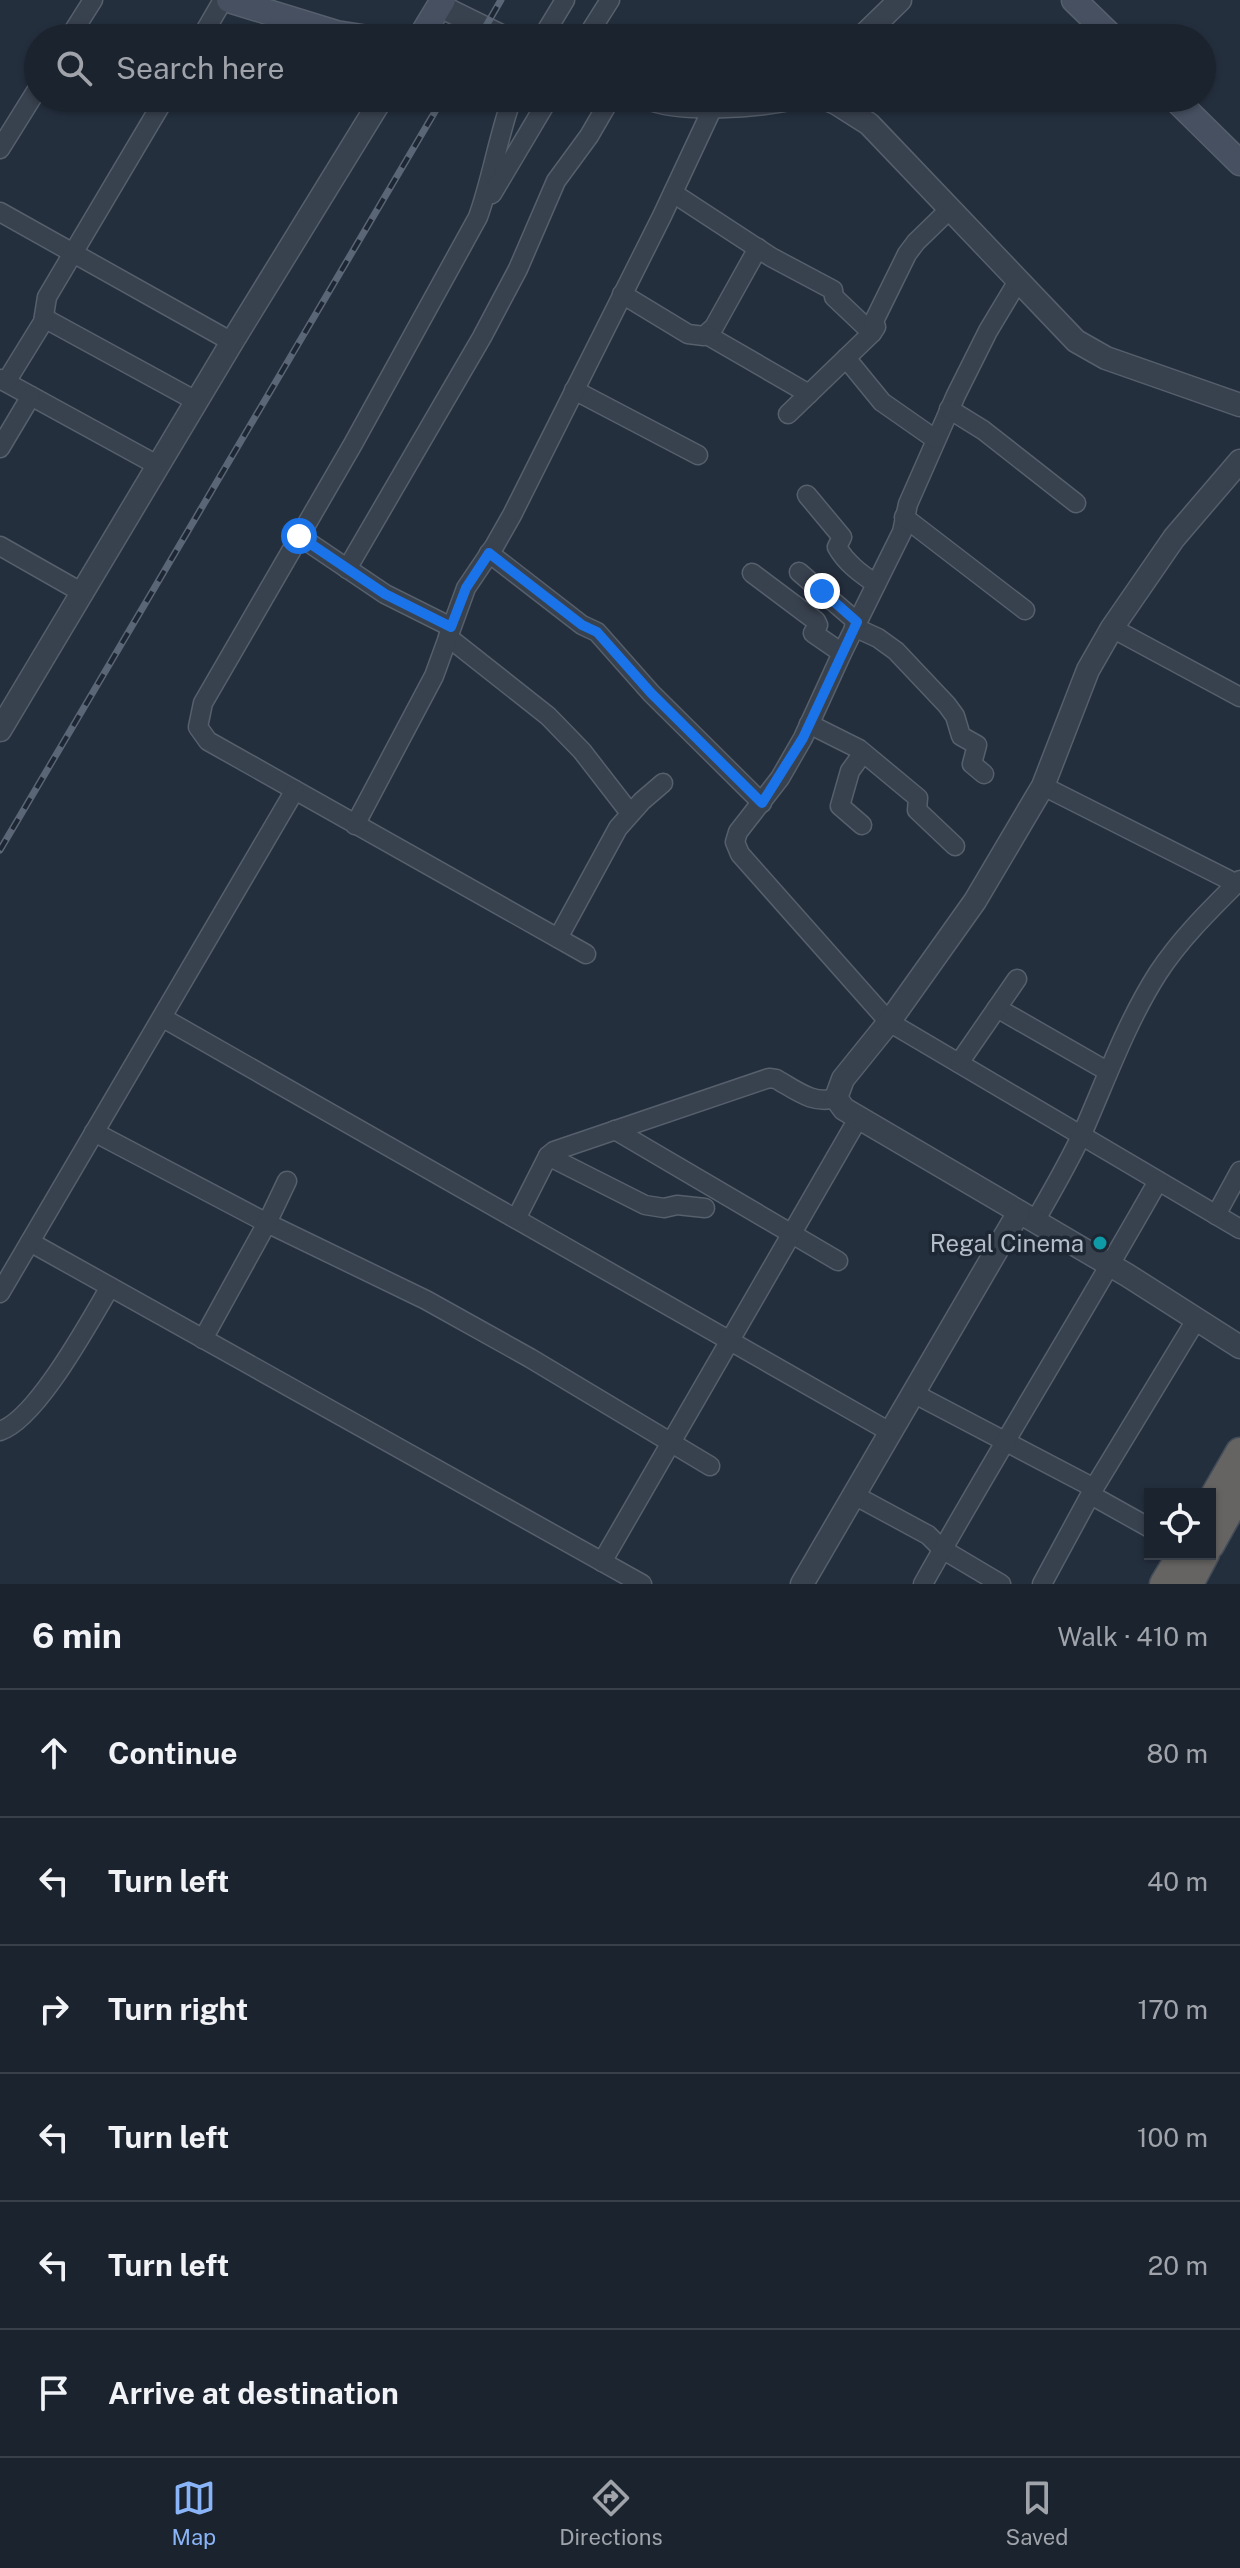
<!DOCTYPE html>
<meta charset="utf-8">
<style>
:root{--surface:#1b232e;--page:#242b36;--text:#f1f3f6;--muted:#a0a4aa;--line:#39404a;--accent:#8ab4f8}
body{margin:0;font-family:"Public Sans",sans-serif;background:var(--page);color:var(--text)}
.controls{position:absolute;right:24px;bottom:24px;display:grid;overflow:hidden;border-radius:0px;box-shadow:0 2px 6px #0004}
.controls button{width:72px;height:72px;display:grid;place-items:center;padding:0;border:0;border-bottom:2px solid var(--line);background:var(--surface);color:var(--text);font:40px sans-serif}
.stop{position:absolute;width:24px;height:24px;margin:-18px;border:6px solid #1a73e8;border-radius:50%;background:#fff}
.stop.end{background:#1a73e8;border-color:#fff;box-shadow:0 2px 8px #0008}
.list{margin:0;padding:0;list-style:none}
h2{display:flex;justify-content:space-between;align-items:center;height:104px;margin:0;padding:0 32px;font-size:34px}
h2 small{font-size:26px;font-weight:400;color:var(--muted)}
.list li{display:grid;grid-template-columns:52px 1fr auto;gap:24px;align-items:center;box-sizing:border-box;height:128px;padding:0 32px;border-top:2px solid var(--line)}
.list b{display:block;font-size:30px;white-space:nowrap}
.list em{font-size:26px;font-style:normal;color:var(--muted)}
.icon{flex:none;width:44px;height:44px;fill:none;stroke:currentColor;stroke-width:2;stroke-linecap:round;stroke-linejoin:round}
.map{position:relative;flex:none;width:1240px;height:1584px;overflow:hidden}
.search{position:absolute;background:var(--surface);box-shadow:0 2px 6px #0004;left:24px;right:24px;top:24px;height:88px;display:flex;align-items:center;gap:20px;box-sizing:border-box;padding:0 28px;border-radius:44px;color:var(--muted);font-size:30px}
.sheet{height:872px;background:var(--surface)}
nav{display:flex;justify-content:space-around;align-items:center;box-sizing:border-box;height:112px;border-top:2px solid var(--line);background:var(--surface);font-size:22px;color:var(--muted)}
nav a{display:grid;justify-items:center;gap:4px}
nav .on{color:var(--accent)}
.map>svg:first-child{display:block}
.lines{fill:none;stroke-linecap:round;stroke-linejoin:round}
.minor-casing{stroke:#565f6c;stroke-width:21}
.tertiary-casing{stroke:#565f6c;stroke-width:25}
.secondary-casing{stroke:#565f6c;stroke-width:27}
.trunk-casing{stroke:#434c59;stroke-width:31}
.minor{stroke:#38414e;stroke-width:18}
.tertiary{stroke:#38414e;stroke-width:22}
.secondary{stroke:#465061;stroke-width:24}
.trunk{stroke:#656462;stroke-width:28}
.rail-casing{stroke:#5a6575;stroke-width:7}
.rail{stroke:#1d2633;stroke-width:4;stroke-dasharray:12;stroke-linecap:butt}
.route{stroke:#1a73e8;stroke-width:10}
.culture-dot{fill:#0f9aa8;stroke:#1d2633;stroke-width:3}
.labels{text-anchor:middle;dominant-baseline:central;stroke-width:7;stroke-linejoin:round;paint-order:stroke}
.poi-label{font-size:24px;fill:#b4bcc9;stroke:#1d2633;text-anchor:end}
</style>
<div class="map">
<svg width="1240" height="1584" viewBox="0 0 1240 1584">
<rect width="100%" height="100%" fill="#242f3e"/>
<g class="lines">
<g class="minor-casing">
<g id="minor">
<polyline points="69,38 93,0"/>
<polyline points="201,38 223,0"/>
<polyline points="542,38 565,0"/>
<polyline points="586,38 610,0"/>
<path d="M512,98C498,137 492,178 478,217L353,444L203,703L198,727L208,741L586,954"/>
<polyline points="0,149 38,88"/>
<polyline points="673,193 771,257 833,290 834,297 872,333"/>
<polyline points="492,194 549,98"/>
<polyline points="0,212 232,342"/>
<polyline points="1018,281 988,331 956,395 908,504 902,532 842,653 803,738 780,778 738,832 735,842 740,854 889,1022 1240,1229"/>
<polyline points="622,294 688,334 704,336 714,327 758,248"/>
<polyline points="44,318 196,401"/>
<polyline points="707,335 809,394"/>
<polyline points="846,358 882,402 935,439"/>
<polyline points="0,379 157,465"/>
<polyline points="6,382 43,322 47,297 165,98"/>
<polyline points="574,390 698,455"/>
<polyline points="949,409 983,430 1076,503"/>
<polyline points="788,414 872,333 876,327 874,321 907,254 916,242 950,209"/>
<polyline points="0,448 31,396"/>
<path d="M807,495L842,537L837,547C846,563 861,574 876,584"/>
<polyline points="904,517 1025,610"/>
<polyline points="299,536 385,594 451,627"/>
<polyline points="0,546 81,592"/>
<polyline points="489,553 582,625 597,632 651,693 762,803"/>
<polyline points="347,569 482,337 518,269 556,181 589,136 611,98"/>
<polyline points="799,572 857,622"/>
<polyline points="752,573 816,621 818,625 813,633 842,653"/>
<polyline points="854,627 878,638 896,651 947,705 955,716 961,736 977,745 972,764 984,774"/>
<polyline points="1112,628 1240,697"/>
<polyline points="448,637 548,716 582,751 630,813"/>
<polyline points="809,724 859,749 918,798 917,810 955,846"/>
<polyline points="1043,786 1237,884"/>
<polyline points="355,825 434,676 466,588 495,545 512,515 662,216 714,105"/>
<polyline points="862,825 840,806 850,771 863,753"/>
<polyline points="558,938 618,828 642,801 663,783"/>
<polyline points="997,1008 1107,1071"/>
<polyline points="163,1018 890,1432"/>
<polyline points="959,1063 1017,979"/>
<polyline points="615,1130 838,1261"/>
<polyline points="94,1132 267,1223 426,1300 530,1358 710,1466"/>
<polyline points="548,1156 645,1205 664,1208 677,1205 705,1208"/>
<polyline points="1216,1215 1240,1171"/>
<path d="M516,1219L548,1156L554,1151L769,1078L776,1079C796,1090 813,1105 836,1098"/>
<path d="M1035,1221C1051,1193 1068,1164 1082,1134C1106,1080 1126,1023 1158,973C1181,938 1211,909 1240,880"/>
<polyline points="30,1242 642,1584"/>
<polyline points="0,1293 295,790"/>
<polyline points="203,1339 267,1223 287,1181"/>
<polyline points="913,1393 1094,1488"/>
<path d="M0,1431C37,1419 89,1322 110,1287"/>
<polyline points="854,1495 928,1535 942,1549 1001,1584"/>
<polyline points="1091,1495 1150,1528"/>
<polyline points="602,1562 859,1117"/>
<path d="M923,1584C999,1448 1082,1316 1158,1181"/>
<polyline points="1042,1584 1094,1488 1196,1320"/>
</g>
</g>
<g class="tertiary-casing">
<g id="tertiary">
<polyline points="440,6 505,38"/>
<polyline points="861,38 900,0"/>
<path d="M648,98C682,112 758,106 794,98"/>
<polyline points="824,98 836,103 869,124 1076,341 1106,358 1240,405"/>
<polyline points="1240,461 1174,538 1112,628 1088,670 1043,786 975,901 889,1022 843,1079 836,1098 844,1109 1127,1275 1240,1347"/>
<polyline points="0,730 232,342 382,98"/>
<polyline points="802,1584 1019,1212"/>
</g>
</g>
<g class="secondary-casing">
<g id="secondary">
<polyline points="229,0 336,33 368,38"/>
<polyline points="1074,0 1113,38"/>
<polyline points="420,38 443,0"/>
<polyline points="1174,98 1240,163"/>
</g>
</g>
<g class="trunk-casing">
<g id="trunk">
<polyline points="1210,1504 1240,1452"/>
<polyline points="1210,1545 1240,1491"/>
<polyline points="1164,1584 1182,1554"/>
<polyline points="1189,1584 1205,1554"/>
</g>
</g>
<use href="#minor" class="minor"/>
<use href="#tertiary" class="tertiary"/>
<use href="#secondary" class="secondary"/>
<use href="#trunk" class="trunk"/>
<g class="rail-casing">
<g id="rail">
<polyline points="479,38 501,0"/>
<polyline points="0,850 443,98"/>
</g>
</g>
<use href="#rail" class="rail"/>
</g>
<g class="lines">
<polyline class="route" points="299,536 385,594 451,627 466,588 489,553 582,625 597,632 651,693 762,803 803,738 857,622 822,591"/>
</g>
<circle class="culture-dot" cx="1100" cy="1243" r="8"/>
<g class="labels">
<g class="poi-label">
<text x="1084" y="1243">Regal Cinema</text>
</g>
</g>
</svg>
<div class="controls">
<button><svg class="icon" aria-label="locate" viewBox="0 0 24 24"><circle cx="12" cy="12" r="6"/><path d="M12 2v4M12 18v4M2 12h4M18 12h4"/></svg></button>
</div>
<div class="stop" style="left:299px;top:536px"></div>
<div class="stop end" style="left:822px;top:591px"></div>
<div class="search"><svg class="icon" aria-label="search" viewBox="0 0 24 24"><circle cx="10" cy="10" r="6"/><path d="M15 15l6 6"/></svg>Search here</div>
</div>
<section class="sheet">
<h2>6 min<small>Walk · 410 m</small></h2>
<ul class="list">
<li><svg class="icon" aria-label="ahead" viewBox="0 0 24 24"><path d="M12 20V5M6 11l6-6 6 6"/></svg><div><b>Continue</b></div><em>80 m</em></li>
<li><svg class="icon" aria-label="left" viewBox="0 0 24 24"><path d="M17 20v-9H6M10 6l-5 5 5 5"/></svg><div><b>Turn left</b></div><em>40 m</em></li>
<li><svg class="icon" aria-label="right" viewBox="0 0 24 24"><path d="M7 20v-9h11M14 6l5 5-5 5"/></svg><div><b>Turn right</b></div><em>170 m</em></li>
<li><svg class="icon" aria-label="left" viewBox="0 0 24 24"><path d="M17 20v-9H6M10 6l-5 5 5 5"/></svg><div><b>Turn left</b></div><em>100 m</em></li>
<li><svg class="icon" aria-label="left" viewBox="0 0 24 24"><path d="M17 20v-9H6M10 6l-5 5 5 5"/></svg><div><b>Turn left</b></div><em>20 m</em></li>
<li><svg class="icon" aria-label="arrive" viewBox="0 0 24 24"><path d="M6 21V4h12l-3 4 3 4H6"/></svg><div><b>Arrive at destination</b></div></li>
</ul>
</section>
<nav>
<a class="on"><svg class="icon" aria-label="map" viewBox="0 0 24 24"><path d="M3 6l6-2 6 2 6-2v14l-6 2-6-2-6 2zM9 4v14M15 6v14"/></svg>Map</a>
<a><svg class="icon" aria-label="directions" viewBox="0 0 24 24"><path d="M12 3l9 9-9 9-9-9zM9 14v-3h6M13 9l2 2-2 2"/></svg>Directions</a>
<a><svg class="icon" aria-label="saved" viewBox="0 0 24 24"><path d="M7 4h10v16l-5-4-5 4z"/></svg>Saved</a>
</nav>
